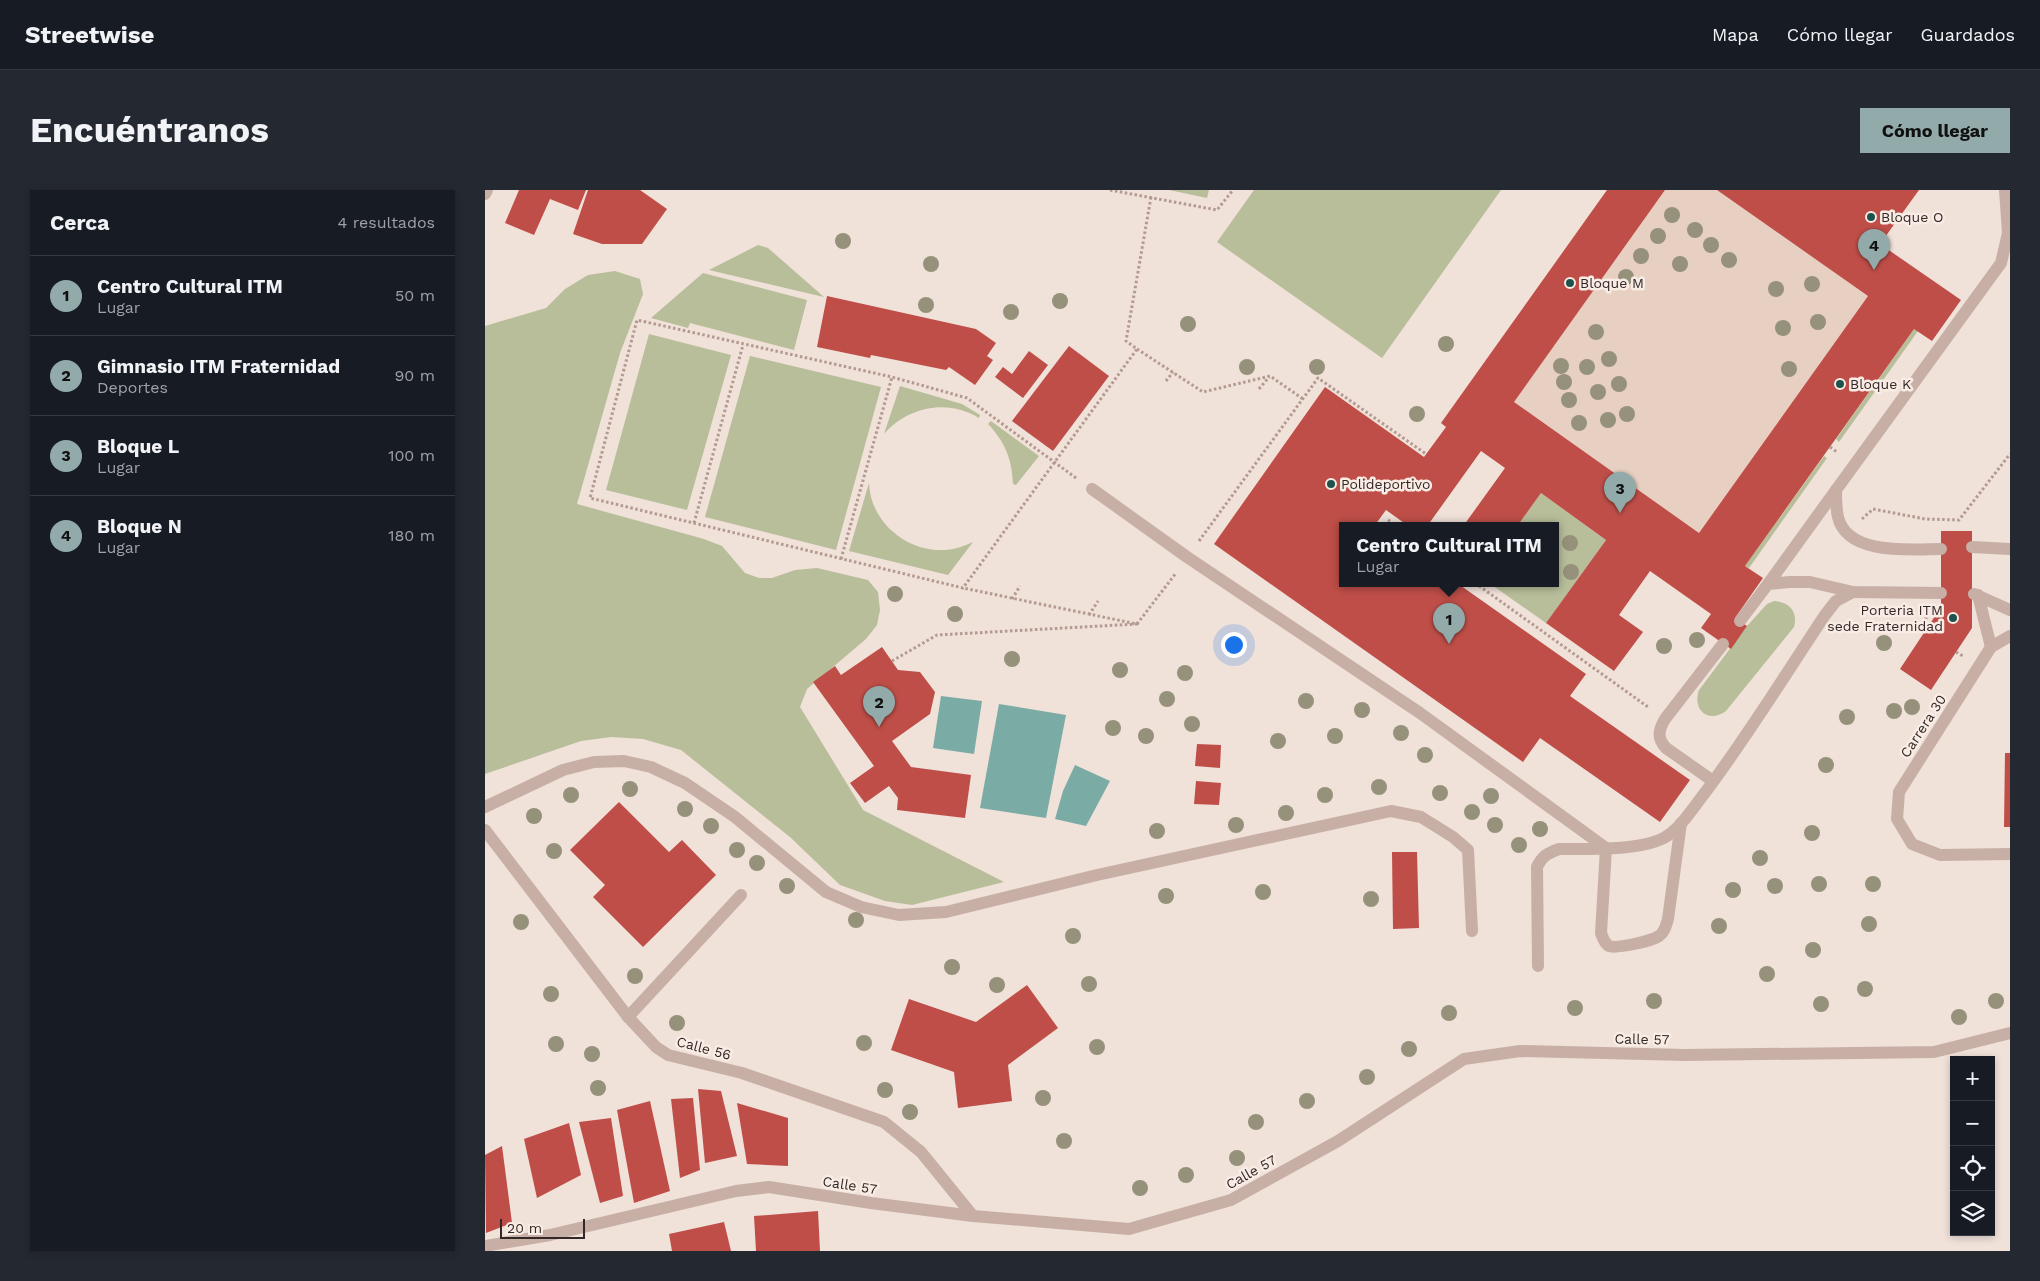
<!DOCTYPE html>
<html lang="es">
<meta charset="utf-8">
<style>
:root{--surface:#171b24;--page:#242831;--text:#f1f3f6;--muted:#9ea1a6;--line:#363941;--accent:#92abaa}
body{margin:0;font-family:"Work Sans",sans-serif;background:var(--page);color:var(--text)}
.controls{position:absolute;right:15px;bottom:15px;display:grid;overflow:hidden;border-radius:0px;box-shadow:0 2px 8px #0003}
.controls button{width:45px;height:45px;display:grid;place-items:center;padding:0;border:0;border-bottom:1px solid var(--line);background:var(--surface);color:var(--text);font:25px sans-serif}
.scale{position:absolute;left:15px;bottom:12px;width:85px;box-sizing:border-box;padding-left:5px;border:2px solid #332827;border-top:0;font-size:14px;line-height:18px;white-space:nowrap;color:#332827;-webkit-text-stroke:4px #f8ece5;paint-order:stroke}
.you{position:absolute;left:748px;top:454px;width:18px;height:18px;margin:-12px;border:4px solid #fff;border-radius:50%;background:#1a73e8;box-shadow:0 0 0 8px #1a73e833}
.badge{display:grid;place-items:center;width:32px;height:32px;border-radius:50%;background:var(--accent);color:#111;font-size:16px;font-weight:700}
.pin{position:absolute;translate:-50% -41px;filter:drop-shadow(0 1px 2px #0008)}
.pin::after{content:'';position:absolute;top:26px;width:18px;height:15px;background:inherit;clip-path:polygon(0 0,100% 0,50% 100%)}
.popup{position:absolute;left:854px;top:332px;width:220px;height:65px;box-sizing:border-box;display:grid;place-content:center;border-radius:0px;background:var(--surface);filter:drop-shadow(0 1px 4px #0005);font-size:16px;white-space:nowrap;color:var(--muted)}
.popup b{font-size:19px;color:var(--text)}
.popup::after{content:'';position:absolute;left:50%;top:100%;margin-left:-10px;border:10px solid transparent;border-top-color:var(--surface)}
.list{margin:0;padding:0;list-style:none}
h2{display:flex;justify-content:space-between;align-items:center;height:65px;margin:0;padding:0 20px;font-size:21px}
h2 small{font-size:16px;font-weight:400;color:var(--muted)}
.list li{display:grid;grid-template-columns:32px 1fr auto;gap:15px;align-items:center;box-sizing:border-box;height:80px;padding:0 20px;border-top:1px solid var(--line)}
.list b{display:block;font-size:19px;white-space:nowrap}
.list p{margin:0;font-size:16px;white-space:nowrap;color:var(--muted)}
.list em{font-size:16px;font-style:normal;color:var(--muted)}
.icon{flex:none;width:28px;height:28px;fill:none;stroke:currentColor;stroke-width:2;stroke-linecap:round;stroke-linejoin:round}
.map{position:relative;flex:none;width:1525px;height:1061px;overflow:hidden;border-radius:0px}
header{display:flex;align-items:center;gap:30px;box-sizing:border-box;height:70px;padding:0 25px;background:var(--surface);border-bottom:1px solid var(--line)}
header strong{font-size:24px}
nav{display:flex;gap:28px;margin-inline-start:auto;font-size:18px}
.intro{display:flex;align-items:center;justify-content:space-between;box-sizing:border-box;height:120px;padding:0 30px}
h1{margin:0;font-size:35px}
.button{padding:12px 22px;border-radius:0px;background:var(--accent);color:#111;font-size:18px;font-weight:700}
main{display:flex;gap:30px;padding:0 30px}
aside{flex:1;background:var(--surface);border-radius:0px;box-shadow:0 2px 8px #0003}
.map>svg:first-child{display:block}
.green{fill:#b8be9a}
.plaza{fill:#e7cfc1}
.water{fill:#7aaba4}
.building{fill:#bf4e48}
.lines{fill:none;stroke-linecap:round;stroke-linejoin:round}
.path{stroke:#b39990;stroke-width:3;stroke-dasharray:2.5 2.5;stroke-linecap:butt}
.lane{stroke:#c7afa6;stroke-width:12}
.street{stroke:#c7afa6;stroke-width:12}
.tree{fill:#95917a}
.poi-dot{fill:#1f524c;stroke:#f8ece5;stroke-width:2}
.labels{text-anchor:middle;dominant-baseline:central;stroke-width:5;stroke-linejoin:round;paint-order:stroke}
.poi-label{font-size:14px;fill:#332827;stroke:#f8ece5;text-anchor:start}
.street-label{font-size:14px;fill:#332827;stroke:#f8ece5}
</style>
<header>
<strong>Streetwise</strong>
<nav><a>Mapa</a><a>Cómo llegar</a><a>Guardados</a></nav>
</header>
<div class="intro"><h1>Encuéntranos</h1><a class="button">Cómo llegar</a></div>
<main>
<aside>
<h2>Cerca<small>4 resultados</small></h2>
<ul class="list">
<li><span class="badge">1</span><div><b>Centro Cultural ITM</b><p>Lugar</p></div><em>50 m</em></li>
<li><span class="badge">2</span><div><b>Gimnasio ITM Fraternidad</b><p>Deportes</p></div><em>90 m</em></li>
<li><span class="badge">3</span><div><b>Bloque L</b><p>Lugar</p></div><em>100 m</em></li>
<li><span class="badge">4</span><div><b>Bloque N</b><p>Lugar</p></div><em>180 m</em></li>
</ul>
</aside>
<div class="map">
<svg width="1525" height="1061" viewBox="0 0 1525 1061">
<rect width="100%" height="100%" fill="#f0e1d9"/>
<g class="green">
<polygon points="684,0 724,0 722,8"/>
<polygon points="769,0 1016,0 897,168 732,52"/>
<polygon points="273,55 283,58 339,107 224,80"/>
<polygon points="130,81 155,89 158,104 135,163 92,314 219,349 237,356 260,383 274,388 287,388 310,380 332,378 383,390 393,402 395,420 392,435 381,449 322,499 315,517 378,620 519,692 427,715 400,711 355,695 305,647 196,560 158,549 126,547 96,551 0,584 0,136 61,118 80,99 103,85"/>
<polygon points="218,83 322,110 309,160 205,133 203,138 166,128"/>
<polygon points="1429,139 1433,141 1354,252 1351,249"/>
<polygon points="164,144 246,165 202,320 121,300"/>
<polygon points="265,166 396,197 351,360 220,327"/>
<path d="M415,196L477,214L495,225L494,228C463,208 422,217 399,244Z"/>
<path d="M506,231L554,266L531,295L528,294C527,269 520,252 503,234Z"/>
<polygon points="1339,266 1342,268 1264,378 1260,376"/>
<path d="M384,293C385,331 421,362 459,360C469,360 479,356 488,352L463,385L364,361Z"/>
<polygon points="1056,303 1121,350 1061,433 1004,393 1070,393 1070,335 1033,335"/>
<path d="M1289,411C1305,412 1313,422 1309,437L1241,521C1223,534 1207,520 1214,500L1262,436L1282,414Z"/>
</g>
<polygon class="plaza" points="1180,0 1232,0 1383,106 1214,343 1029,212"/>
<g class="water">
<polygon points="456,506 497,511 489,564 448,558"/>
<polygon points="514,514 581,525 561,628 495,618"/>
<polygon points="590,575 625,591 601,636 570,629 578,601"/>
</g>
<g class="building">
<polygon points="34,0 101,0 93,20 65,9 49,45 20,33"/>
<polygon points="103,0 155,0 182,19 157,54 117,54 88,44"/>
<polygon points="1122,0 1180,0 1029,212 1214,343 1383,106 1232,0 1434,0 1395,54 1476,110 1447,151 1429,139 1260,376 1278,388 1250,428 1262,436 1246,459 1216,438 1226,424 1165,381 1134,425 1158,442 1129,481 1061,433 1121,350 1056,303 1033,335 979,335 1020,278 996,261 943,335 922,335 901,320 890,335 858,335 858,393 972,393 1101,484 1085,506 1205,590 1175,632 1055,548 1038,572 729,354 840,197 939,267 961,237 956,233"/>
<polygon points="342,106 491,139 511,153 502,166 508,170 490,195 464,177 461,180 386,165 385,168 332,157"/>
<polygon points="584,156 624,186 568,261 527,231"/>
<polygon points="544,161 563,175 538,208 510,187 518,177 527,184"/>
<polygon points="1456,341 1487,341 1487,438 1446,500 1415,479 1456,417"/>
<polygon points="397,457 413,480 435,482 450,502 445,524 407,551 426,577 486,585 480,628 412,620 413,608 404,596 380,613 365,593 389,576 328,492 350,476 356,485"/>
<polygon points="712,554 736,555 735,578 710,576"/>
<polygon points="1520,563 1525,563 1525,637 1519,637"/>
<polygon points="711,591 736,593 734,615 709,614"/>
<polygon points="134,612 184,662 197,650 231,685 158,757 108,707 120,695 85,660"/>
<polygon points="907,662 932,662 934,738 908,739"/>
<polygon points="542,795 573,838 523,875 527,911 473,918 469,882 406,860 424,809 491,832"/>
<polygon points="213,899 236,901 252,966 220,973"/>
<polygon points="208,908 215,980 195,988 186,909"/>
<polygon points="165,911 185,1001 149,1013 132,920"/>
<polygon points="252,913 303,928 303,976 262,974"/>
<polygon points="126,928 138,1006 115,1013 94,932"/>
<polygon points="84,933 96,985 52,1008 39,949"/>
<polygon points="17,956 27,1033 1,1043 0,965"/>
<polygon points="333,1021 335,1061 271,1061 269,1026"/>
<polygon points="239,1032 246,1061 187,1061 184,1044"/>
</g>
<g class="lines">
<g class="path">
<polyline points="625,0 732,20 748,0"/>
<polyline points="652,159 718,202 785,186 818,209"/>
<polyline points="681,191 688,182"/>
<polyline points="774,199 784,187"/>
<polyline points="1345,257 1352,262"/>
<polyline points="591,288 482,208 407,187 152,130 105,308 478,398 652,159 641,151 666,7"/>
<polyline points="1377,329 1388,319 1440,329 1474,330 1525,264"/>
<polyline points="903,330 911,335"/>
<polyline points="209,333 258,155"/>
<polyline points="714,351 833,188 941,264"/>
<polyline points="356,369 407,187"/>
<polyline points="990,393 1163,517"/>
<polyline points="527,409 535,396"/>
<polyline points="1441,422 1441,439"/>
<polyline points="604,425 613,411"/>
<polyline points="652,434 691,383"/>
<polyline points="1471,462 1478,466"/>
<polyline points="407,471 452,445 652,434 478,398"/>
</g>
<g class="lane">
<polyline points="607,299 702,367 935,523 1121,658"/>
<polyline points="1487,357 1525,359"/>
<path d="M1456,359C1427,359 1362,366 1353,327C1351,319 1351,309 1351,300L1516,73L1523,43L1520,0"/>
<polyline points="1283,394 1351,300"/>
<polyline points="1489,404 1525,420"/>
<polyline points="1493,405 1506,457"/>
<polyline points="1255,431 1283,394 1305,392 1325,392 1368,402 1456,403"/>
<path d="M1228,591L1181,558C1172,548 1173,541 1180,529L1238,454"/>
<polyline points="0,617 78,580 109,572 139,571 166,577 200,593 250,627 341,702 376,717 414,725 461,722 612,685 906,621 936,627 968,647 983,660 987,741"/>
<path d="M1121,658L1116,743C1118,748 1119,753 1124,756C1131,759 1167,751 1174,746C1180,742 1181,735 1183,729L1196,633"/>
<path d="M1053,776L1052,677C1057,666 1063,663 1074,659C1101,659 1160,661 1182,646C1197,636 1208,618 1219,604C1262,547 1300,485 1340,425L1351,411L1368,402"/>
<polyline points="143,827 256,705"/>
</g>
<g class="street">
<polyline points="0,4 2,0"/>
<polyline points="1525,446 1506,457 1414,602 1412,629 1427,654 1455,665 1525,664"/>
<polyline points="0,640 143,827 171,857 183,865 257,883 399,932 436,962 488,1026"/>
<polyline points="0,1056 65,1045 251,1001 284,997 386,1013 488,1026 644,1039 746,1010 853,951 979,869 1035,861 1200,865 1449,862 1525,843"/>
</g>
</g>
<g class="tree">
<circle cx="1187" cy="25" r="8"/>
<circle cx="1210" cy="40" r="8"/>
<circle cx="1173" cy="46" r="8"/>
<circle cx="358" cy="51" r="8"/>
<circle cx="1226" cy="55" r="8"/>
<circle cx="1156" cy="66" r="8"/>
<circle cx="1244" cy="70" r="8"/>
<circle cx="446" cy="74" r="8"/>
<circle cx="1195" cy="74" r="8"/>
<circle cx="1141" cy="87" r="8"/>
<circle cx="1327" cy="94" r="8"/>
<circle cx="1291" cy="99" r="8"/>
<circle cx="575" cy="111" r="8"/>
<circle cx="441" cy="115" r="8"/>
<circle cx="526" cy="122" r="8"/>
<circle cx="1333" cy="132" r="8"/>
<circle cx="703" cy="134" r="8"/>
<circle cx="1298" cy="138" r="8"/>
<circle cx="1111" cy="142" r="8"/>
<circle cx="961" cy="154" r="8"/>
<circle cx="1124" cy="169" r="8"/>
<circle cx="1076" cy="176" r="8"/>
<circle cx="762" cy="177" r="8"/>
<circle cx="832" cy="177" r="8"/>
<circle cx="1102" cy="177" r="8"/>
<circle cx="1304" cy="179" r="8"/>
<circle cx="1079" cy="192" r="8"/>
<circle cx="1134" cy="194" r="8"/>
<circle cx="1113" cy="202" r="8"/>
<circle cx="1084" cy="210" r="8"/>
<circle cx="932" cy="224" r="8"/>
<circle cx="1142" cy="224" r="8"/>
<circle cx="1123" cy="230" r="8"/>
<circle cx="1094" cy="233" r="8"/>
<circle cx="1085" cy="353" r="8"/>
<circle cx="1086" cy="382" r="8"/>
<circle cx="410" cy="404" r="8"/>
<circle cx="470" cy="424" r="8"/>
<circle cx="1212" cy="450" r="8"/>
<circle cx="1399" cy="453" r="8"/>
<circle cx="1179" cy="456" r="8"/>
<circle cx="527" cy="469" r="8"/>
<circle cx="635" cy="480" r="8"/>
<circle cx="700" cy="483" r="8"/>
<circle cx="682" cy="509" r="8"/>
<circle cx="821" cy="511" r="8"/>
<circle cx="1427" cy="517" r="8"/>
<circle cx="877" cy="520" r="8"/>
<circle cx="1409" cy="521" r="8"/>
<circle cx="1362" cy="527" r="8"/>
<circle cx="707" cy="534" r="8"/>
<circle cx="628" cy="538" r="8"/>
<circle cx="916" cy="543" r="8"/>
<circle cx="661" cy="546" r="8"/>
<circle cx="850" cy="546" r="8"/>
<circle cx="793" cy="551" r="8"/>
<circle cx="940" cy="565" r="8"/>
<circle cx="1341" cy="575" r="8"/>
<circle cx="894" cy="597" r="8"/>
<circle cx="145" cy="599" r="8"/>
<circle cx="955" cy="603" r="8"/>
<circle cx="86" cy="605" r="8"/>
<circle cx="840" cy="605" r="8"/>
<circle cx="1006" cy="606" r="8"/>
<circle cx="200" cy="619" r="8"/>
<circle cx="987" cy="622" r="8"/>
<circle cx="801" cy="623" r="8"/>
<circle cx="49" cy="626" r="8"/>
<circle cx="751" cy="635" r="8"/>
<circle cx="1010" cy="635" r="8"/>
<circle cx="226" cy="636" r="8"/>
<circle cx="1055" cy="639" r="8"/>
<circle cx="672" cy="641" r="8"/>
<circle cx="1327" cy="643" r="8"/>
<circle cx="1034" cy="655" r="8"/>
<circle cx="252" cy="660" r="8"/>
<circle cx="69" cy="661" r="8"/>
<circle cx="1275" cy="668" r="8"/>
<circle cx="272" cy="673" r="8"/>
<circle cx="1334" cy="694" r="8"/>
<circle cx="1388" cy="694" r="8"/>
<circle cx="302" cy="696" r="8"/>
<circle cx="1290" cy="696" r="8"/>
<circle cx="1248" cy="700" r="8"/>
<circle cx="778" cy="702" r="8"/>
<circle cx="681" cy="706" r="8"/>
<circle cx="886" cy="709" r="8"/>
<circle cx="371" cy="730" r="8"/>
<circle cx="36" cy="732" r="8"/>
<circle cx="1384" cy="734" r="8"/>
<circle cx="1234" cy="736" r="8"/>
<circle cx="588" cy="746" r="8"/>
<circle cx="1328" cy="760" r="8"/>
<circle cx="467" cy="777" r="8"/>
<circle cx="1282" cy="784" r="8"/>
<circle cx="150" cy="786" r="8"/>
<circle cx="604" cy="794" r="8"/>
<circle cx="512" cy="795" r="8"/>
<circle cx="1380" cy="799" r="8"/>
<circle cx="66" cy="804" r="8"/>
<circle cx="1169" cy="811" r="8"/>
<circle cx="1511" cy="811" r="8"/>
<circle cx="1336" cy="814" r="8"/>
<circle cx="1090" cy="818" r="8"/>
<circle cx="964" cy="823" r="8"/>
<circle cx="1474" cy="827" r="8"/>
<circle cx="192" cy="833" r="8"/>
<circle cx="379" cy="853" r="8"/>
<circle cx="71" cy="854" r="8"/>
<circle cx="612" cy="857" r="8"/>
<circle cx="924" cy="859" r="8"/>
<circle cx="107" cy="864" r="8"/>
<circle cx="882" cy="887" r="8"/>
<circle cx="113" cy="898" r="8"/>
<circle cx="400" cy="900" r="8"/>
<circle cx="558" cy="908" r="8"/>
<circle cx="822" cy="911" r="8"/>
<circle cx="425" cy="922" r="8"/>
<circle cx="771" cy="932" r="8"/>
<circle cx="579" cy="951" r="8"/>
<circle cx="752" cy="968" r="8"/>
<circle cx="701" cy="985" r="8"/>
<circle cx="655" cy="998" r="8"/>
</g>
<g class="poi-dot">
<circle cx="1386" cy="27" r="5"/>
<circle cx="1085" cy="93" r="5"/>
<circle cx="1355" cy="194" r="5"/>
<circle cx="846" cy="294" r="5"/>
<circle cx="1468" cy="428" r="5"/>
</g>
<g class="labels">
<g class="poi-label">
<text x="1396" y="27">Bloque O</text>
<text x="1095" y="93">Bloque M</text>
<text x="1365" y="194">Bloque K</text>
<text x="856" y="294">Polideportivo</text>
<text x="1458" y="420" text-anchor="end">Porteria ITM<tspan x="1458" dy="16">sede Fraternidad</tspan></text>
</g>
<g class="street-label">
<text transform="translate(1438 536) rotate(-57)">Carrera 30</text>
<text transform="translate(1157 849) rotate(1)">Calle 57</text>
<text transform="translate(219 858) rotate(15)">Calle 56</text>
<text transform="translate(766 982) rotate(-29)">Calle 57</text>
<text transform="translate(365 995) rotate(9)">Calle 57</text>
</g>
</g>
</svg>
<div class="controls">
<button>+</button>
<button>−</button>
<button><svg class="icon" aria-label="locate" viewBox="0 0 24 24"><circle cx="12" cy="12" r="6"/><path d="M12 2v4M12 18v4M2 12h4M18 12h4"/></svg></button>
<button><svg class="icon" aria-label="layers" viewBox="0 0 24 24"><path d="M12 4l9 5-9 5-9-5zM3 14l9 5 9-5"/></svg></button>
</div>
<div class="scale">20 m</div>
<div class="you"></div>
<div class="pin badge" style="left:964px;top:454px">1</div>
<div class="popup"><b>Centro Cultural ITM</b>Lugar</div>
<div class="pin badge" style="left:394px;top:537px">2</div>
<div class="pin badge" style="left:1135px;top:323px">3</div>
<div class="pin badge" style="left:1389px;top:80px">4</div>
</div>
</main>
